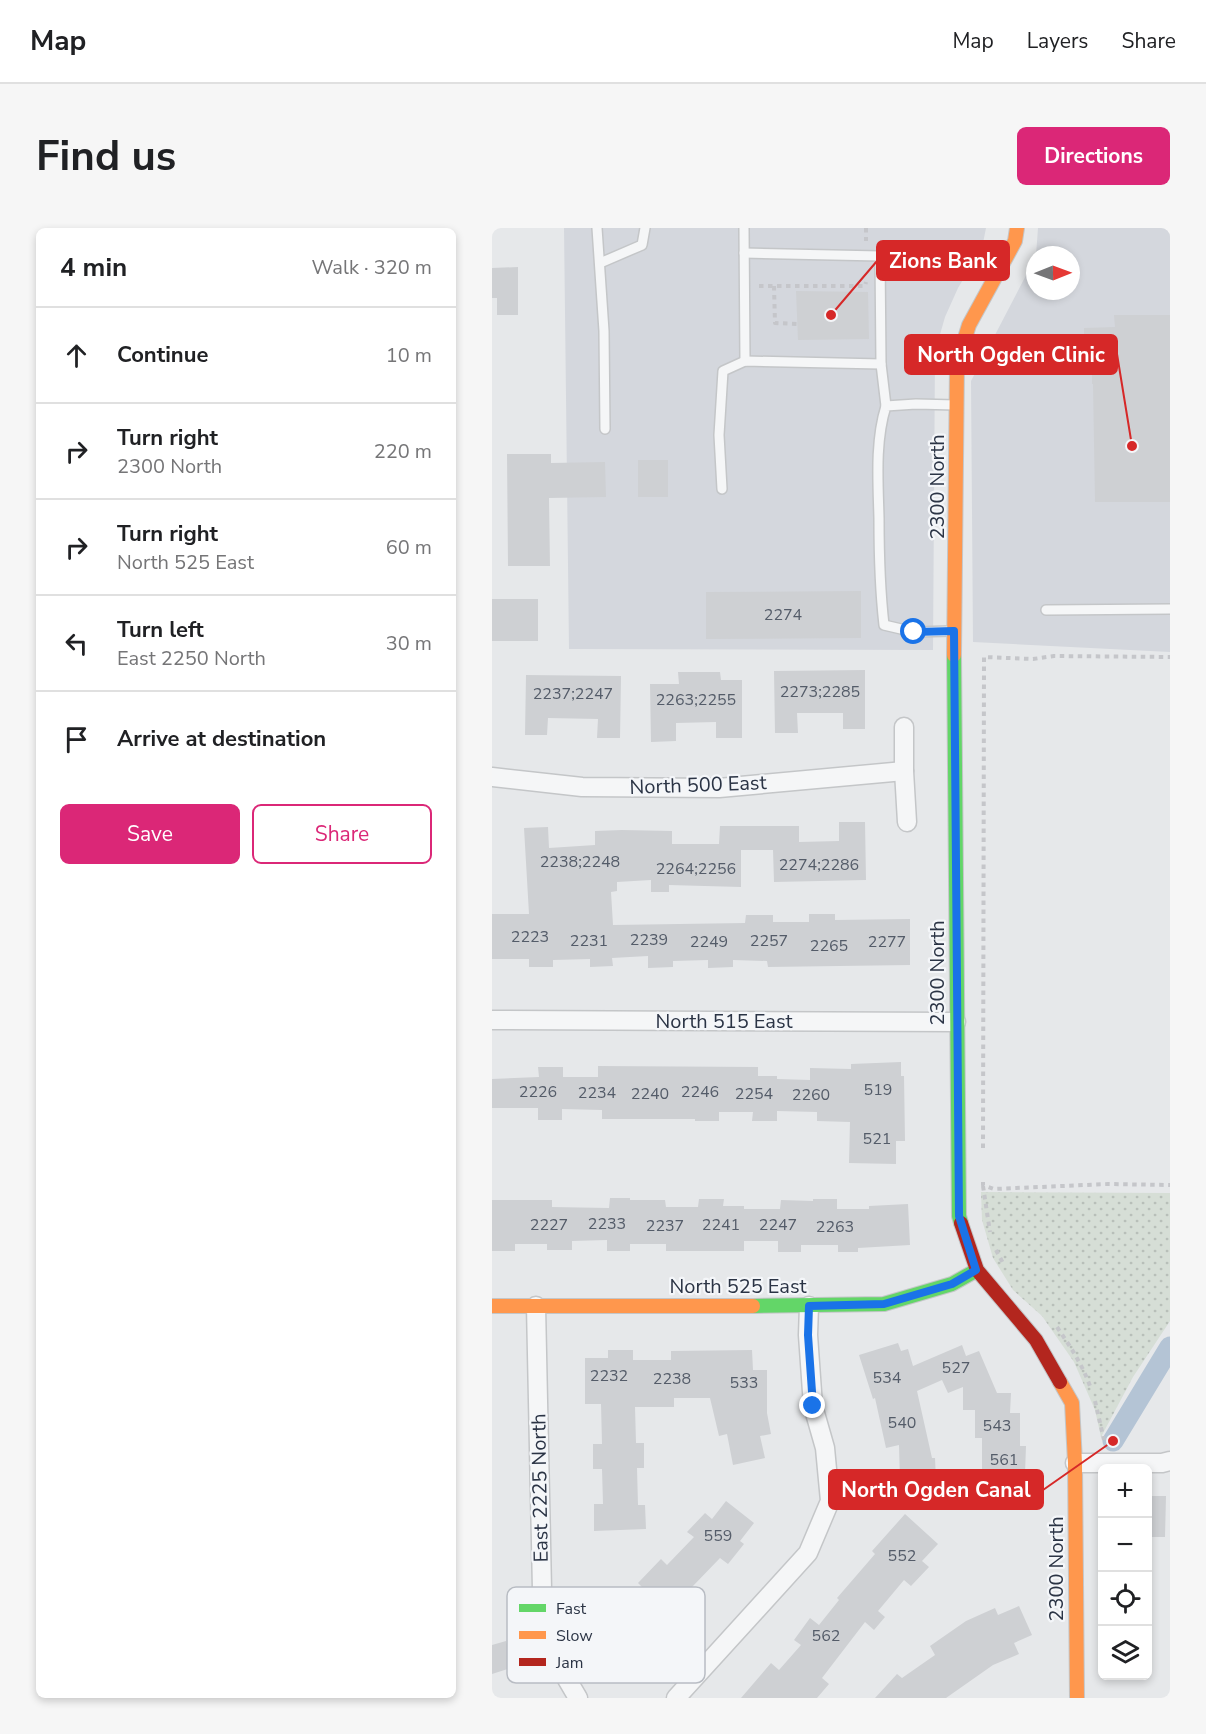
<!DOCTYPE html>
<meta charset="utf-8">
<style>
:root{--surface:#fff;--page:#f6f6f6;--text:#202124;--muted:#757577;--line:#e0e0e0;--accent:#db2777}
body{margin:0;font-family:"Nunito Sans",sans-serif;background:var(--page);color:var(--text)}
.controls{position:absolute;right:18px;bottom:18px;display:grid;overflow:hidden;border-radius:9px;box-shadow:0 3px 9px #0003}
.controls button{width:54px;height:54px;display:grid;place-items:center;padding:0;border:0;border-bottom:2px solid var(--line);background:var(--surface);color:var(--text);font:30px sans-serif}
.compass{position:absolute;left:534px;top:18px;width:54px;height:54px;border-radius:50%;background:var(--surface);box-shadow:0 3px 9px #0003;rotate:89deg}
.stop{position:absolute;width:18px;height:18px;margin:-14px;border:4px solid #1a73e8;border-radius:50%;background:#fff}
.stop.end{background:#1a73e8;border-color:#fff;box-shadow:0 2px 6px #0008}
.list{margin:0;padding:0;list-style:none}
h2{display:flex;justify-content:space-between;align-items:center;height:78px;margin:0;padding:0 24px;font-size:26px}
h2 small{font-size:20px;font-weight:400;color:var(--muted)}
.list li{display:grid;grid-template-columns:39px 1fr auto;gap:18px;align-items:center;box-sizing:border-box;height:96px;padding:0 24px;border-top:2px solid var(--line)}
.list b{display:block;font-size:22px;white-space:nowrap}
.list p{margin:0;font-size:20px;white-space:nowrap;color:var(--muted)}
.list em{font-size:20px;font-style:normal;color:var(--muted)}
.actions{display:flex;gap:12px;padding:18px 24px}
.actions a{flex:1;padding:14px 0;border:2px solid var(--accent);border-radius:9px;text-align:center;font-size:21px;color:var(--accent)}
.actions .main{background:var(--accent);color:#fff}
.icon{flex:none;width:33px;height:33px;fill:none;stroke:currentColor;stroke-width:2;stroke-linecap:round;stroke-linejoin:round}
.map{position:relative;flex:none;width:678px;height:1470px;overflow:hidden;border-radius:9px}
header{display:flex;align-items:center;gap:36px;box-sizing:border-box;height:84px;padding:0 30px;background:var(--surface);border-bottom:2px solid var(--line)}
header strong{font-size:28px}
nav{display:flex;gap:33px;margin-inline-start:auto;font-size:21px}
.intro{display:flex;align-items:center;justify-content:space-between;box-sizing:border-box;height:144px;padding:0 36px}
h1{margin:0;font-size:42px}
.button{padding:15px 27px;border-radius:9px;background:var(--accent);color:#fff;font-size:21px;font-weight:700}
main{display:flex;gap:36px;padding:0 36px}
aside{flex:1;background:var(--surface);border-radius:9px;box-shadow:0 3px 9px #0003}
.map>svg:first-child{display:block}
.built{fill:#d4d7dd}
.grass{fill:url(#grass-dots)}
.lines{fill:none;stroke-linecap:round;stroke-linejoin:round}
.canal{stroke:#b4c4d5;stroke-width:21}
.building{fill:#ced0d3}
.lane-casing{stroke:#c4c6c8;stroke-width:12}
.street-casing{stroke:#c4c6c8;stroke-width:21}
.fast-casing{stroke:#c4c6c8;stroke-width:16}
.slow-casing{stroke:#c4c6c8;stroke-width:16}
.jam-casing{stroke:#c4c6c8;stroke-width:16}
.path{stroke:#c5c6ca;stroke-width:4;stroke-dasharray:4.5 4.5;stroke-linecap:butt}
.lane{stroke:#f5f6f7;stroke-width:9}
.street{stroke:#f5f6f7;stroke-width:18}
.fast{stroke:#63d668;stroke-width:14}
.slow{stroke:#ff974d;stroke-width:14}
.jam{stroke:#b3261e;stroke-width:14}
.route{stroke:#1a73e8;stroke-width:8}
.labels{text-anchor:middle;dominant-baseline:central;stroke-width:4.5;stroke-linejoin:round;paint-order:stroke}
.number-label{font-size:16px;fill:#545c69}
.street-label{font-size:20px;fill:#2b3445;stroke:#f4f6f9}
.key{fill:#f4f6f9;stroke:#b8bcc3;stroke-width:1.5}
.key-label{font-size:16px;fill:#2b3445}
.leader{fill:none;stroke:#d62828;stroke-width:2}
.callout-dot{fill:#d62828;stroke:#f4f6f9;stroke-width:2}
.callout{fill:#d62828;stroke:#d62828;stroke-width:2}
.callout-label{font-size:21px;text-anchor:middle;font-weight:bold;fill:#fff}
</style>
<header>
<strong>Map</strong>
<nav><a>Map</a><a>Layers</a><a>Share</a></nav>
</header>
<div class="intro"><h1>Find us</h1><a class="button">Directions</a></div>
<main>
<aside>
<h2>4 min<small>Walk · 320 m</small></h2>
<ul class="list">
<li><svg class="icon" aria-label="ahead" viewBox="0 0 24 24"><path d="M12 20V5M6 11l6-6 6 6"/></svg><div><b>Continue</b></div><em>10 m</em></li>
<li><svg class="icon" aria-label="right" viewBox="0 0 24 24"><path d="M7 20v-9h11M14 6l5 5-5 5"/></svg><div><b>Turn right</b><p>2300 North</p></div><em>220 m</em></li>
<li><svg class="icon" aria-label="right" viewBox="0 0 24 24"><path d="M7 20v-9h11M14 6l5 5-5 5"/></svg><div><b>Turn right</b><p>North 525 East</p></div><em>60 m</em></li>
<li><svg class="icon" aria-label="left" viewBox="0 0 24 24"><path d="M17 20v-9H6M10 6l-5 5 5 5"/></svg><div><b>Turn left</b><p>East 2250 North</p></div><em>30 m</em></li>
<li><svg class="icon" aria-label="arrive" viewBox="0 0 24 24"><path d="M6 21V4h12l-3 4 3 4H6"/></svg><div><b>Arrive at destination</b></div></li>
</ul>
<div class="actions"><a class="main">Save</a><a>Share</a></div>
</aside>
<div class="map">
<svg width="678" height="1470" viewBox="0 0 678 1470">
<defs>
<pattern id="grass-dots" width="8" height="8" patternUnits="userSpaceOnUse" patternTransform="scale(1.5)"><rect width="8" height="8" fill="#d6ded6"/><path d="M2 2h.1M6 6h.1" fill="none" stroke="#b8bfb9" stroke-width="1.8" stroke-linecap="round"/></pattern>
</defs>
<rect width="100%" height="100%" fill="#e6e8ea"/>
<g class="built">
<polygon points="72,0 494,0 490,20 466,60 453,89 443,124 441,422 77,421"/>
<polygon points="546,0 678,0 678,424 481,414 479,153 543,30 543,63 579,63 579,27 544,27"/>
</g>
<polygon class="grass" points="489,964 678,965 678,1093 641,1149 609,1209 603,1182 582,1134 550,1088 521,1062 501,1030 490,992"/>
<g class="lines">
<polyline class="canal" points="621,1213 678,1119"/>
</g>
<g class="building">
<polygon points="26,39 26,87 5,87 5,70 0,70 0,40"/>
<polygon points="304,63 376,64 377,111 306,112"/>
<polygon points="622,87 678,87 678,274 603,274 601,156 600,156 600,142 575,142 575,119 592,118 592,100 623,99"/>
<polygon points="15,226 59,226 59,235 113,234 114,269 57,270 58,338 16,338"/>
<rect x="146" y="232" width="30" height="37"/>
<polygon points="369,363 369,410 214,411 214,364"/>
<rect x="0" y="371" width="46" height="42"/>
<polygon points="373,442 373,501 351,501 351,485 305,485 306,505 283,505 282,443"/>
<polygon points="186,444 228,444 229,452 250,452 250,510 224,510 224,494 184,495 184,513 159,514 158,456 187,456"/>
<polygon points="34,447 129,448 128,510 105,510 106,491 56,490 55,507 33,507"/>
<polygon points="347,594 373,594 374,652 282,654 281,622 249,622 249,659 177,657 177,664 159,664 159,652 125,654 125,663 119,664 121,697 253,695 254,687 281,687 281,694 317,694 317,686 343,686 343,692 418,691 418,737 276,739 275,733 241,732 241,739 216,740 216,732 181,733 181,739 156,740 156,728 120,730 121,738 98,739 98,731 61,732 61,739 37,739 37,731 0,731 0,686 37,686 32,600 56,599 57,620 103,617 103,603 130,602 180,603 180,616 227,616 228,598 307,598 307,614 347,613"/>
<polygon points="409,834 409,848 412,848 413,913 404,913 404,936 357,935 358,894 325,893 325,884 285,883 285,893 260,893 261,884 227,884 227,893 203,893 203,891 110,891 110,882 70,881 70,892 46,892 46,880 0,880 0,851 47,849 46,839 71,839 71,849 106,849 106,838 266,839 266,848 285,848 285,851 318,852 318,840 359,841 359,836"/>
<polygon points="118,970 138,970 138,972 173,972 174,979 206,979 207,971 232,971 231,978 252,978 252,981 288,981 289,972 321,973 321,971 345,971 345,981 377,981 377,978 416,976 418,1017 366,1020 366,1024 346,1024 346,1017 309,1017 309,1024 286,1024 286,1013 252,1013 252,1023 174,1023 174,1016 138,1016 138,1023 115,1023 115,1012 80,1013 80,1022 55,1022 55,1016 23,1016 23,1023 0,1023 0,972 60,972 60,979 117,980"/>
<polygon points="406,1115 409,1123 416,1121 421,1138 470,1117 474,1128 487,1123 505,1165 519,1165 518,1185 528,1185 528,1218 534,1218 533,1246 524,1246 524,1270 479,1270 480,1245 490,1245 490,1210 483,1210 483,1182 471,1182 471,1159 456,1165 450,1152 425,1163 440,1230 443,1230 445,1275 401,1277 400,1254 408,1254 407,1217 394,1220 383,1170 381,1171 367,1127"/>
<polygon points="116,1122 141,1122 141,1132 179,1132 179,1123 260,1122 261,1142 275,1142 275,1185 279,1206 268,1208 273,1230 241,1237 235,1206 227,1208 218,1170 182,1170 182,1179 143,1179 144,1215 152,1215 152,1240 145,1240 146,1277 153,1277 154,1301 102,1303 102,1276 111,1276 110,1241 101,1241 101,1216 110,1216 109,1176 93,1176 93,1130 116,1130"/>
<polygon points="656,1268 674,1268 673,1309 656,1309"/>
<polygon points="234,1273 262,1295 248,1313 252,1316 236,1336 228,1330 200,1359 209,1367 175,1402 176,1404 159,1420 153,1414 136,1431 105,1400 123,1383 128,1388 154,1363 146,1355 169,1331 175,1337 202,1309 195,1304 213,1285 220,1291"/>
<polygon points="413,1286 446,1316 430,1333 437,1339 419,1358 412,1352 386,1383 393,1389 382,1402 373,1394 330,1450 337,1456 325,1470 249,1470 279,1435 287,1442 309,1417 302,1412 318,1390 327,1397 347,1372 345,1370 383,1326 380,1323"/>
<polygon points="527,1378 540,1407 522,1415 527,1426 501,1437 454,1470 383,1470 405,1446 410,1450 443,1427 438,1418 474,1393 503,1380 506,1387"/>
<polygon points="14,1413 22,1439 0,1446 0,1417"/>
</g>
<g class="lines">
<g class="lane-casing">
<g id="lane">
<polyline points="105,0 112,103 113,201"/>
<polyline points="252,0 253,133"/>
<polyline points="252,25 388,28 389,136 394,178"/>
<polyline points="108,35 150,17 153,0"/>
<polyline points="230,261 227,207 231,143 253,133 389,136"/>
<polyline points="554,382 678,381"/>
<path d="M459,403L422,404L392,397C388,362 387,326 387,290C386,253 383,213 394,178L424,176L464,177"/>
</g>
</g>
<g class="street-casing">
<g id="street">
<polyline points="412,499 412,543 415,594"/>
<polyline points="0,549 90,559 227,560 412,543"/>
<polyline points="0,792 464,794"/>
<polyline points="44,1078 50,1362 59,1424 86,1470"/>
<polyline points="583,1235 670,1235 678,1233"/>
<polyline points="184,1470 316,1325 338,1273 333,1220 321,1178 316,1107 317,1078"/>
</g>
</g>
<g class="fast-casing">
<g id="fast">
<polyline points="462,427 467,988 469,995"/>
<polyline points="261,1078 392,1076 460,1056 485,1042"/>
</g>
</g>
<g class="slow-casing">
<g id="slow">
<polyline points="462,427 465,136 477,97 523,13 525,0"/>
<polyline points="0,1078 261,1078"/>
<polyline points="568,1154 580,1175 583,1235 585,1470"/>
</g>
</g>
<g class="jam-casing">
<polyline id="jam" points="469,995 485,1042 544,1112 568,1154"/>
</g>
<g class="path">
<polyline points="374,0 374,13"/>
<polyline points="267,58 373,58 374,54"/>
<polyline points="282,58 283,95 307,96"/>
<polyline points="491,920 492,429 541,431 562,428 678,429"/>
<polyline points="491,954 491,957 502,961 616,956 678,957"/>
<polyline points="491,958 498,1004"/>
<polyline points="504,1022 512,1037"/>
<path d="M565,1099C578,1118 590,1136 598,1158"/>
<polyline points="603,1173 612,1212"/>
</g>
<use href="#lane" class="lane"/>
<use href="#street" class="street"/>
<use href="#fast" class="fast"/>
<use href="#slow" class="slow"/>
<use href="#jam" class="jam"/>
</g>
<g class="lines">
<polyline class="route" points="321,1178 316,1107 317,1078 392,1076 460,1056 484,1042 467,988 462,403 422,404"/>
</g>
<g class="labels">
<g class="number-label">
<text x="291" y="387">2274</text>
<text x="328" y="464">2273;2285</text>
<text x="81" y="466">2237;2247</text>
<text x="204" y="472">2263;2255</text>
<text x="88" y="634">2238;2248</text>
<text x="327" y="637">2274;2286</text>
<text x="204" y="641">2264;2256</text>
<text x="38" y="709">2223</text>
<text x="157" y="712">2239</text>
<text x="97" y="713">2231</text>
<text x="277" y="713">2257</text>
<text x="217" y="714">2249</text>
<text x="395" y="714">2277</text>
<text x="337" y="718">2265</text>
<text x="386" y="862">519</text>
<text x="46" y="864">2226</text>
<text x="208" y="864">2246</text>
<text x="105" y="865">2234</text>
<text x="158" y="866">2240</text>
<text x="262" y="866">2254</text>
<text x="319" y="867">2260</text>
<text x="385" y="911">521</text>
<text x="115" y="996">2233</text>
<text x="57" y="997">2227</text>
<text x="229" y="997">2241</text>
<text x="286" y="997">2247</text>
<text x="173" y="998">2237</text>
<text x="343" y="999">2263</text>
<text x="464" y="1140">527</text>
<text x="117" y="1148">2232</text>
<text x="395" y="1150">534</text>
<text x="180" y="1151">2238</text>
<text x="252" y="1155">533</text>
<text x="410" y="1195">540</text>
<text x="505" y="1198">543</text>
<text x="512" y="1232">561</text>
<text x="226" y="1308">559</text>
<text x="410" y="1328">552</text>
<text x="334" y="1408">562</text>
</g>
<g class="street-label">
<text transform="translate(445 259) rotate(-90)">2300 North</text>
<text transform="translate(206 557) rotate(-2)">North 500 East</text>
<text transform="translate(445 745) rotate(-90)">2300 North</text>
<text x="232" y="793">North 515 East</text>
<text x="246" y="1058">North 525 East</text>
<text transform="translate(48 1260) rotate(-91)">East 2225 North</text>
<text transform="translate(564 1341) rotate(-90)">2300 North</text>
</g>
</g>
<rect x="15" y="1359" width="198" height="96" rx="9" class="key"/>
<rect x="27" y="1376" width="27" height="8" fill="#63d668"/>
<rect x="27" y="1403" width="27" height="8" fill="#ff974d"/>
<rect x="27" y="1430" width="27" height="8" fill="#b3261e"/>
<g class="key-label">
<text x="64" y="1386">Fast</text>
<text x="64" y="1413">Slow</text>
<text x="64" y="1440">Jam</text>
</g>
<path class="leader" d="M339 87L385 33M640 218L625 126M621 1213L551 1262"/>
<g class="callout-dot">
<circle cx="339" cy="87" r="6"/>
<circle cx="640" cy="218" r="6"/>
<circle cx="621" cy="1213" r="6"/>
</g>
<g class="callout">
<rect x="385" y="13" width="132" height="39" rx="6"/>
<rect x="413" y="107" width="212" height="39" rx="6"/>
<rect x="337" y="1242" width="214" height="39" rx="6"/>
</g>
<g class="callout-label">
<text x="451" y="40">Zions Bank</text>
<text x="519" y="134">North Ogden Clinic</text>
<text x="444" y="1269">North Ogden Canal</text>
</g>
</svg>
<div class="controls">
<button>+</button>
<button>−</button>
<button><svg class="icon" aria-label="locate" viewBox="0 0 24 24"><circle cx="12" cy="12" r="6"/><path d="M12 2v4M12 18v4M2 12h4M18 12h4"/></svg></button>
<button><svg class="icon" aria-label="layers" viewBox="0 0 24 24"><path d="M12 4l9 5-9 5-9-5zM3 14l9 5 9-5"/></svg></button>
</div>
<svg class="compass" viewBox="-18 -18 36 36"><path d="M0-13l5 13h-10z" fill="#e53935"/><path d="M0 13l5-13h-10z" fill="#757577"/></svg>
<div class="stop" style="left:422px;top:404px"></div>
<div class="stop end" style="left:321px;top:1178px"></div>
</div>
</main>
